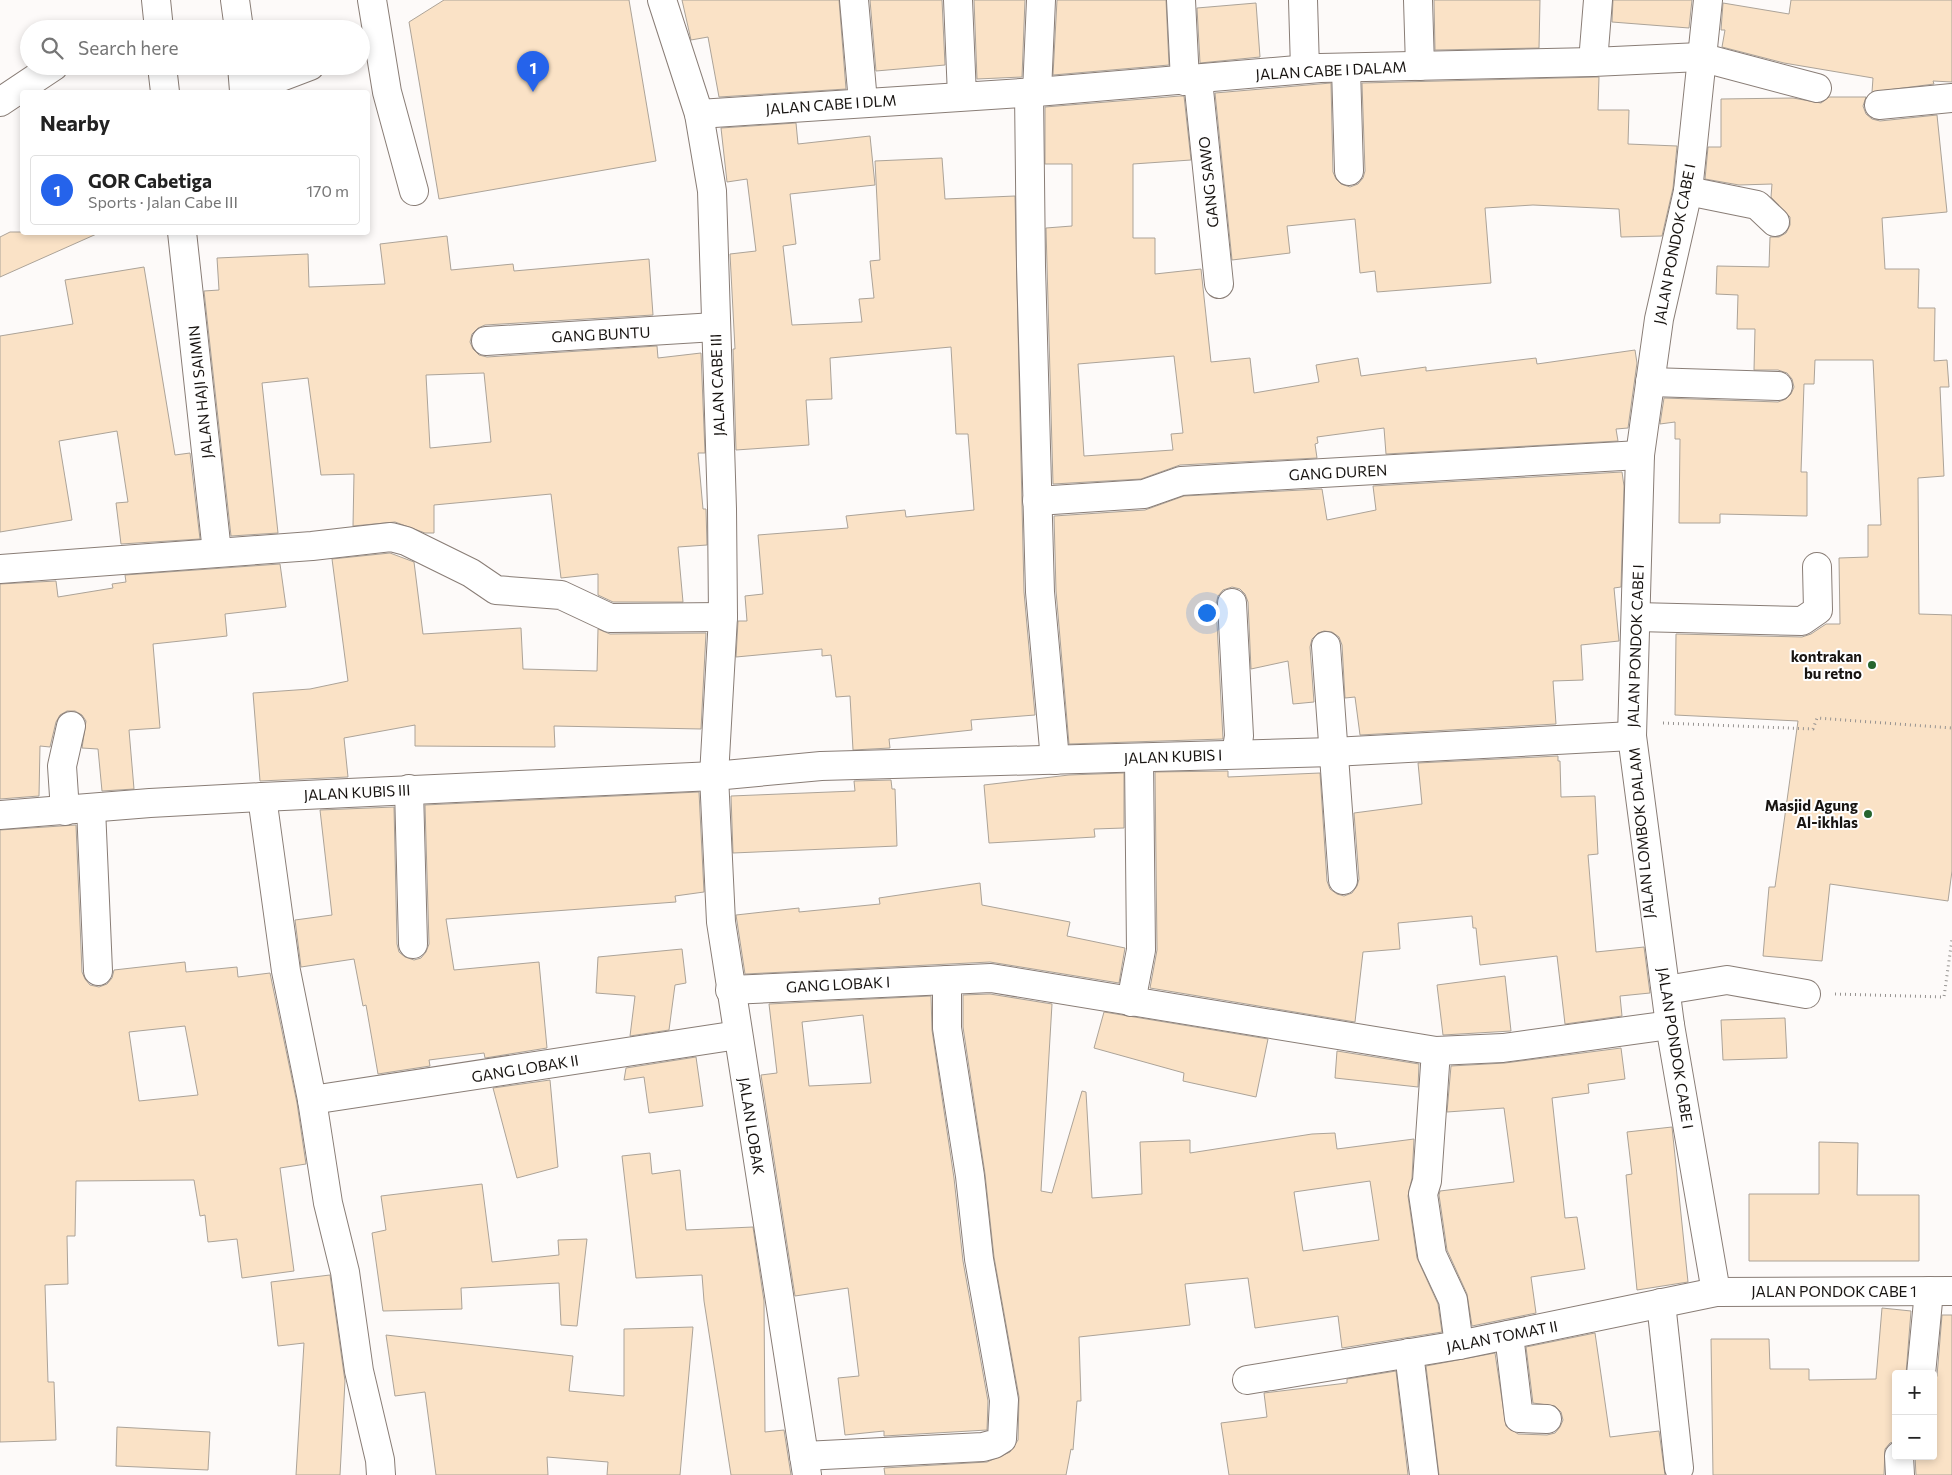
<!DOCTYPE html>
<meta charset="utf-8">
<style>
:root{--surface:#fff;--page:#f2f2f2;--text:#222;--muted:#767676;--line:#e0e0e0;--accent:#2563eb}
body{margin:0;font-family:Commissioner,sans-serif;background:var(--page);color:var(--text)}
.controls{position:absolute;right:15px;bottom:15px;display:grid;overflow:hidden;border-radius:5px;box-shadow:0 2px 8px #0003}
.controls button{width:45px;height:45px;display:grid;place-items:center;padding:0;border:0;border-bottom:1px solid var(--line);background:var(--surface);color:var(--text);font:25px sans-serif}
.you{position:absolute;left:1206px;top:612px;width:18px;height:18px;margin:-12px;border:4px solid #fff;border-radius:50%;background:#1a73e8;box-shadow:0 0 0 8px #1a73e833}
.badge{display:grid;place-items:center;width:32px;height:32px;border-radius:50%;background:var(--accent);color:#fff;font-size:16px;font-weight:700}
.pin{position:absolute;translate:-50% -41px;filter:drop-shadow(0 1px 2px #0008)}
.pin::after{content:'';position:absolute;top:26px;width:18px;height:15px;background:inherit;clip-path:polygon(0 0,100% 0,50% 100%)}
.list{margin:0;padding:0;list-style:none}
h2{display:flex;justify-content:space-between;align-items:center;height:65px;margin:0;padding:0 20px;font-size:21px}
h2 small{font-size:16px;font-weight:400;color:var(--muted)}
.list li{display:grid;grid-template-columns:32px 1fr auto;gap:15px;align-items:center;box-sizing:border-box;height:70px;margin:0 10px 10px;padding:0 10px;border:1px solid var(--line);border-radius:5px}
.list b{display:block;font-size:19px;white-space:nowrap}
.list p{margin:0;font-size:16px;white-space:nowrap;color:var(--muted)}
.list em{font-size:16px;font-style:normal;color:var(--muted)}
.icon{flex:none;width:28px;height:28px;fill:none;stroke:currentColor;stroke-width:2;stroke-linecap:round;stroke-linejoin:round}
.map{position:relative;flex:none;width:1952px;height:1475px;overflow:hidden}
.search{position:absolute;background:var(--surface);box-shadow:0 2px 8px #0003;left:20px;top:20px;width:350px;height:55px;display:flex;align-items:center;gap:12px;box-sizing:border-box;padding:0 18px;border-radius:28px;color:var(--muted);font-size:19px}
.panel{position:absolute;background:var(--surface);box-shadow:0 2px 8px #0003;left:20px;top:90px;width:350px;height:145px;border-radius:5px}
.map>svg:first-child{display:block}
.building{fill:#fae2c6;stroke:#aca398;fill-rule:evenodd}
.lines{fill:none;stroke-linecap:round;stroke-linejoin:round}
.minor-casing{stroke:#897d76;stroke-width:30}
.path{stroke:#969391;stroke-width:3;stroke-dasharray:1 4;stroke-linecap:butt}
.minor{stroke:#fff;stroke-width:28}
.poi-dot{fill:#26652e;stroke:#fff;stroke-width:2}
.labels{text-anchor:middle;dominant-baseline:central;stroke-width:4;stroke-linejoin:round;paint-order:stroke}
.street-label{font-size:15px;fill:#191512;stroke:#fff}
.poi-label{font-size:15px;font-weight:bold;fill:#191512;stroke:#fff;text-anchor:end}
</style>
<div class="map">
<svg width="1952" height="1475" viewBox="0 0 1952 1475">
<rect width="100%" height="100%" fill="#fdfaf9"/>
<g class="building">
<polygon points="444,0 629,0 656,161 439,199 409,22"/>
<polygon points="682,0 839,0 846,89 719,97 708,37 691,40"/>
<polygon points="870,0 942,0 945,65 876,71"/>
<polygon points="974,0 1025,0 1022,77 977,79"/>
<polygon points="1057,0 1166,0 1169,65 1053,75"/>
<polygon points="1434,0 1540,0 1539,48 1435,50"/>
<polygon points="1613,0 1692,0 1689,28 1612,22"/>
<polygon points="1791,0 1952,0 1952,82 1933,81 1934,84 1872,92 1873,78 1784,63 1722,47 1725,30 1721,30 1723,3 1789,14"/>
<polygon points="1256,3 1260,57 1200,63 1197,8"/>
<polygon points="1599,77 1598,110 1629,110 1628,144 1677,146 1673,188 1662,236 1621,237 1619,209 1533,205 1485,208 1491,283 1377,292 1375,271 1360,273 1355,219 1287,226 1290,253 1232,260 1215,93 1331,83 1333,172 1336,179 1341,184 1350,187 1358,184 1363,178 1365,171 1362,83"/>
<path d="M1180,96H1184L1191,160L1133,164V238H1155V274L1201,269L1211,362L1250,358L1254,393L1319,382L1316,365L1358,358L1361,376L1426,367V371L1536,358L1537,364L1635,350L1637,363L1628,428L1616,429L1618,441L1386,454L1384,428L1317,437L1318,443L1315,444L1317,458L1180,465L1141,479L1053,484L1046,228L1072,226V164H1045V107ZM1174,356L1183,433L1171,434L1173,450L1084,456L1078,364Z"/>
<polygon points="1829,97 1866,97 1863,106 1866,114 1872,119 1880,121 1937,115 1947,212 1882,218 1885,269 1919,269 1918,308 1935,308 1934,361 1947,360 1949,387 1940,387 1944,476 1918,478 1919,614 1952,615 1952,871 1948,901 1830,884 1822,961 1763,956 1769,887 1775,887 1798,721 1675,715 1676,634 1802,637 1811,634 1826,624 1840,624 1839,558 1868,557 1868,525 1881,525 1873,360 1815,360 1814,384 1804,384 1801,472 1807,472 1807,516 1720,514 1720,523 1679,523 1680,439 1675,439 1675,422 1660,424 1664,398 1778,402 1786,399 1791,394 1794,387 1792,379 1787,373 1778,370 1754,370 1755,329 1737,329 1738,295 1716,294 1717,266 1769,267 1770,237 1779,237 1786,233 1790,225 1790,217 1771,197 1772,184 1739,185 1705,179 1708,147 1721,147 1721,99 1793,98 1821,103"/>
<polygon points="796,123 798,144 870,136 875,185 790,194 796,244 783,246 792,325 862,322 859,299 874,298 870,261 880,260 875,161 942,158 945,199 1015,196 1024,592 1035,715 971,720 972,730 889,739 890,748 853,750 850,696 836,697 831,655 822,656 822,649 736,657 738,621 747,621 745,596 763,594 758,535 848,528 846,516 905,510 906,517 974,510 968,434 956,434 951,347 830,358 832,399 806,400 809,445 736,450 733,349 735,349 730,254 756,251 747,179 727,182 721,128"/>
<polygon points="10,232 101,232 0,277 0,237"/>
<path d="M447,236L451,270L513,264L514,271L649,259L653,315L485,325L478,328L472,334L470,342L473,349L479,355L487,357L657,346L658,358L701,353L705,453H698L703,509H706L707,545L678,547L683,602H613L598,595V574L561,578L551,494L434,505V533H425L395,522L353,526L354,474L321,475L308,378L262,383L278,533L231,536L204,291L219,290L217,258L308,254L309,287L385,284L380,244ZM484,373L491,442L430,448L426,375Z"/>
<polygon points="144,267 175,455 190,453 200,539 121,544 116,503 128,502 117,431 59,441 72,520 0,532 0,336 73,324 65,280"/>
<polygon points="1622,472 1624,486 1621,587 1614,588 1619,641 1581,645 1583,680 1553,681 1556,724 1360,735 1355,697 1345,698 1342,645 1339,637 1332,632 1324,631 1318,633 1312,639 1310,647 1314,702 1293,704 1288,661 1251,669 1248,602 1245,594 1240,589 1232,587 1223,590 1218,596 1216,604 1223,739 1069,744 1056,591 1054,516 1145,510 1184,496 1322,489 1327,520 1376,510 1373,486"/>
<polygon points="390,553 414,562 423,634 521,628 523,669 597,671 598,629 610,634 706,633 701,729 554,726 555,747 415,746 415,725 344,738 348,777 260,781 253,693 310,689 348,681 332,559"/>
<polygon points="280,564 286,607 225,614 227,636 153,644 160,728 129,730 134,789 102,791 98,749 82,748 86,721 82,715 75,711 67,711 60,715 56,722 50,747 40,746 39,796 0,799 0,584 56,581 58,597 113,588 112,584 126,582 125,575"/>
<polygon points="1558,756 1558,761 1560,761 1561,797 1595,796 1598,854 1588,855 1596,952 1644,947 1650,993 1620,996 1622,1016 1565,1024 1557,956 1480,965 1476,928 1473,928 1472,916 1398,923 1400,949 1363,952 1355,1022 1150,988 1157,950 1155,772 1228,771 1228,777 1320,773 1327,881 1330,889 1337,894 1344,896 1352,893 1357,886 1359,879 1354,813 1422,804 1418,763"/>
<polygon points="1124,773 1124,828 1094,829 1095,837 989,843 984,785 1069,775"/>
<polygon points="891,780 892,789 895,789 897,846 733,853 731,796 855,791 854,781"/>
<polygon points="699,792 704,892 675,896 676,902 446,919 454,970 539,962 547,1048 485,1058 484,1053 429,1060 430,1066 378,1074 366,1005 363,1006 354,959 301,967 295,920 332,915 320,810 394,807 397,944 399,952 405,957 414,960 421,958 426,952 429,944 425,805"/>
<path d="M76,825L82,972L85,979L90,985L99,987L107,984L112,978L114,970L185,962L186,972L237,967L238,977L270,973L297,1103L306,1164L280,1168L294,1271L242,1278L237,1239L208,1242L205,1215L200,1216L194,1180L76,1181L75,1236H67L68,1284L45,1285L48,1382H54L56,1440L0,1442V830ZM185,1026L198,1095L139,1101L129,1032Z"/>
<polygon points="980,883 982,905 1070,922 1067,936 1125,948 1119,983 990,962 745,974 736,915 799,908 799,912 880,904 879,898"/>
<polygon points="682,949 686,983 675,985 669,1030 630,1036 635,996 596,993 598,957"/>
<polygon points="1505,976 1511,1031 1443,1035 1437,985"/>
<path d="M990,994L1052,1004L1041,1191L1052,1193L1082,1091L1086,1092L1092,1198L1142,1194L1140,1142L1190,1140V1153L1312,1134L1335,1133L1337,1149L1414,1139L1412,1178L1408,1196L1417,1258L1438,1304L1442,1332L1342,1348L1338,1316L1255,1328L1248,1278L1185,1284L1190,1325L1079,1337L1081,1401H1077L1073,1450L1071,1449L1066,1475H885L884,1468L987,1462L1010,1452L1018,1440L1019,1397L994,1257L985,1174L963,1027V995ZM1370,1181L1379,1240L1303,1251L1294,1192Z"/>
<path d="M931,996L932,1030L954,1178L963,1261L988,1401L987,1430L884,1436V1431L845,1435L838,1378L859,1376L848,1288L795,1296L761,1075L777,1073L769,1004ZM863,1015L871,1083L809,1086L802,1022Z"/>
<polygon points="1104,1012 1268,1039 1256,1097 1183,1081 1184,1073 1094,1048"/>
<polygon points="1785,1018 1787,1058 1723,1060 1721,1020"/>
<polygon points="1621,1048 1625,1079 1588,1084 1589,1093 1552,1098 1565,1218 1577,1217 1585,1269 1531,1277 1536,1313 1472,1326 1467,1294 1447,1250 1439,1195 1440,1191 1514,1182 1504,1108 1447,1112 1451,1066 1505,1063"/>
<polygon points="1337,1051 1419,1064 1418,1087 1335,1078"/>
<polygon points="696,1057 703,1106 649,1113 644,1077 624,1080 626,1068"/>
<polygon points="550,1080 558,1167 517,1178 493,1088"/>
<polygon points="1672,1127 1688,1282 1637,1290 1626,1175 1632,1174 1627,1132"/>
<polygon points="1819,1142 1858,1143 1857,1195 1919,1195 1919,1261 1749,1261 1749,1194 1819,1194"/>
<polygon points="650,1153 652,1174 680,1170 686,1230 753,1227 764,1301 765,1432 784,1430 791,1475 731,1475 704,1301 702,1275 636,1278 622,1156"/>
<polygon points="482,1184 492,1262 559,1255 558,1240 587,1239 577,1326 561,1325 559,1283 461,1288 462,1309 383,1311 372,1233 386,1230 381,1196"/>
<polygon points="330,1275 345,1381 340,1475 296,1475 304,1343 278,1346 271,1282"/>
<polygon points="1882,1308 1911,1311 1906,1374 1896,1374 1896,1441 1890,1443 1885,1449 1884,1475 1713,1475 1711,1339 1769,1339 1770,1369 1809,1369 1809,1380 1876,1379"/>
<polygon points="1942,1315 1952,1315 1952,1475 1916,1475 1915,1456 1933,1456 1933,1384 1937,1376"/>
<polygon points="693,1327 680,1475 607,1475 608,1462 547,1457 548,1475 436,1475 425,1392 395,1396 386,1335 573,1356 569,1391 624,1396 624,1329"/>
<polygon points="1595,1333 1610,1437 1659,1431 1665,1475 1439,1475 1426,1366 1495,1353 1506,1426 1518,1434 1547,1435 1555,1433 1560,1427 1563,1420 1561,1412 1555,1406 1533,1403 1526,1347"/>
<polygon points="1396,1371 1408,1475 1229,1475 1221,1423 1267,1417 1264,1393 1347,1383 1347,1379"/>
<polygon points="117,1427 210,1432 208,1470 116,1466"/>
</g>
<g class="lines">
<g class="minor-casing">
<g id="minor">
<polyline points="156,0 159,29"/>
<polyline points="235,0 239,29"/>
<polyline points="372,0 387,92 414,191"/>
<polyline points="662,0 699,114 712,191 722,509 723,617 714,776 721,922 807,1475"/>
<polyline points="854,0 863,102"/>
<polyline points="958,0 962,96"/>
<polyline points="1181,0 1185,81"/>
<polyline points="1303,0 1305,69"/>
<polyline points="1418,0 1420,66"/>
<polyline points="1708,0 1688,191 1659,319 1640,455 1632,736 1670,1025 1716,1292"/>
<polyline points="1593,62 1598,0"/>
<polyline points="162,66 165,92"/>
<polyline points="242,66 244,91 310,66"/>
<polyline points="1346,68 1349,171"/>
<polyline points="1198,80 1219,284"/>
<polyline points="1029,92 1031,266 1040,592 1055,760"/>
<polyline points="1037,92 1041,0"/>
<polyline points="0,102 54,66"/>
<polyline points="1879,105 1952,98"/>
<polyline points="699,114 1037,92 1320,68 1593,62 1700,57 1817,88"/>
<polyline points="1688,191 1757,205 1775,222"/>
<polyline points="182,232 217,552"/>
<polyline points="486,341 715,327"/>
<polyline points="1650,382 1778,386"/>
<polyline points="1037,501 1144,494 1181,481 1640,455"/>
<polyline points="0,569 312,546 391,537 406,541 471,573 496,590 561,595 610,618 723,617"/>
<polyline points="1232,603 1239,736 1236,754"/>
<polyline points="1636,617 1802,621 1818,610 1817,567"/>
<polyline points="1326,646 1343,880"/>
<polyline points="409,789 413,944"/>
<polyline points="262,797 286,971 312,1100 328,1203 345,1272 359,1371 380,1460 381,1475"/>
<polyline points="91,808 98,971"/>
<polyline points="65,811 62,766 71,726"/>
<polyline points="0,815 150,803 262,797 714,776 821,766 1333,752 1632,736"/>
<polyline points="730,990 991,978 1436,1051 1503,1048 1670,1025"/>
<polyline points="1666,990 1727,980 1806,994"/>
<polyline points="1131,1002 1141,950 1139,758"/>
<polyline points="1436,1051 1427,1181 1423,1194 1432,1255 1453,1300 1459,1345"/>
<polyline points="312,1100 738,1035"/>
<polyline points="1661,1303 1679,1468"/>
<polyline points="1509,1335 1519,1418 1547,1419"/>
<polyline points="1409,1353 1424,1475"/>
<polyline points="1921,1374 1929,1291"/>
<polyline points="1247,1380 1459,1345 1716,1292 1952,1291"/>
<polyline points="804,1456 983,1447 994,1444 1002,1439 1004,1400 979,1259 970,1176 947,1028 947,980"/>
<polyline points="1899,1456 1900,1475"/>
</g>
</g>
<g class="path">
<polyline points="1663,723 1813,729 1817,718 1952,728"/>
<polyline points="1835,994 1944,997 1952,939"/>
</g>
<use href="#minor" class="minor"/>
</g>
<g class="poi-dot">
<circle cx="1872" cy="665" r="5"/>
<circle cx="1868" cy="814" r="5"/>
</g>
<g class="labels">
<g class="street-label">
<text transform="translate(1331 70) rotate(-3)">JALAN CABE I DALAM</text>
<text transform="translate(831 104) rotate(-4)">JALAN CABE I DLM</text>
<text transform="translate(1208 182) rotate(-96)">GANG SAWO</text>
<text transform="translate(1674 244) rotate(-79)">JALAN PONDOK CABE I</text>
<text transform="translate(601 334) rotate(-3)">GANG BUNTU</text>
<text transform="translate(717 385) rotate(-92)">JALAN CABE III</text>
<text transform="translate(200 392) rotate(-96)">JALAN HAJI SAIMIN</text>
<text transform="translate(1338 472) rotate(-3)">GANG DUREN</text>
<text transform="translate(1635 646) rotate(-88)">JALAN PONDOK CABE I</text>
<text transform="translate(1173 756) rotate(-2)">JALAN KUBIS I</text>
<text transform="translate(357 792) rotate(-3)">JALAN KUBIS III</text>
<text transform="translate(1641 833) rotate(-95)">JALAN LOMBOK DALAM</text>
<text transform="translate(838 984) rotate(-3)">GANG LOBAK I</text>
<text transform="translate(1676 1048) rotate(81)">JALAN PONDOK CABE I</text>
<text transform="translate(525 1068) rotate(-9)">GANG LOBAK II</text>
<text transform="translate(752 1126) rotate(81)">JALAN LOBAK</text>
<text x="1834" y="1291">JALAN PONDOK CABE 1</text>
<text transform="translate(1502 1336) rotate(-11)">JALAN TOMAT II</text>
</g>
<g class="poi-label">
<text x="1862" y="656">kontrakan<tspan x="1862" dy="17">bu retno</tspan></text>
<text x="1858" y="805">Masjid Agung<tspan x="1858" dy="17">Al-ikhlas</tspan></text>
</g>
</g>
</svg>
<div class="controls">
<button>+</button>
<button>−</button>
</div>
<div class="you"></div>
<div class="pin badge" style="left:533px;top:92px">1</div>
<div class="search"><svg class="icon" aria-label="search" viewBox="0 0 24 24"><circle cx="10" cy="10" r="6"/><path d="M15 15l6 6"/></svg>Search here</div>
<section class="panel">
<h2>Nearby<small></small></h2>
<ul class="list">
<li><span class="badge">1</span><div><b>GOR Cabetiga</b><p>Sports · Jalan Cabe III</p></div><em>170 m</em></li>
</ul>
</section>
</div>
